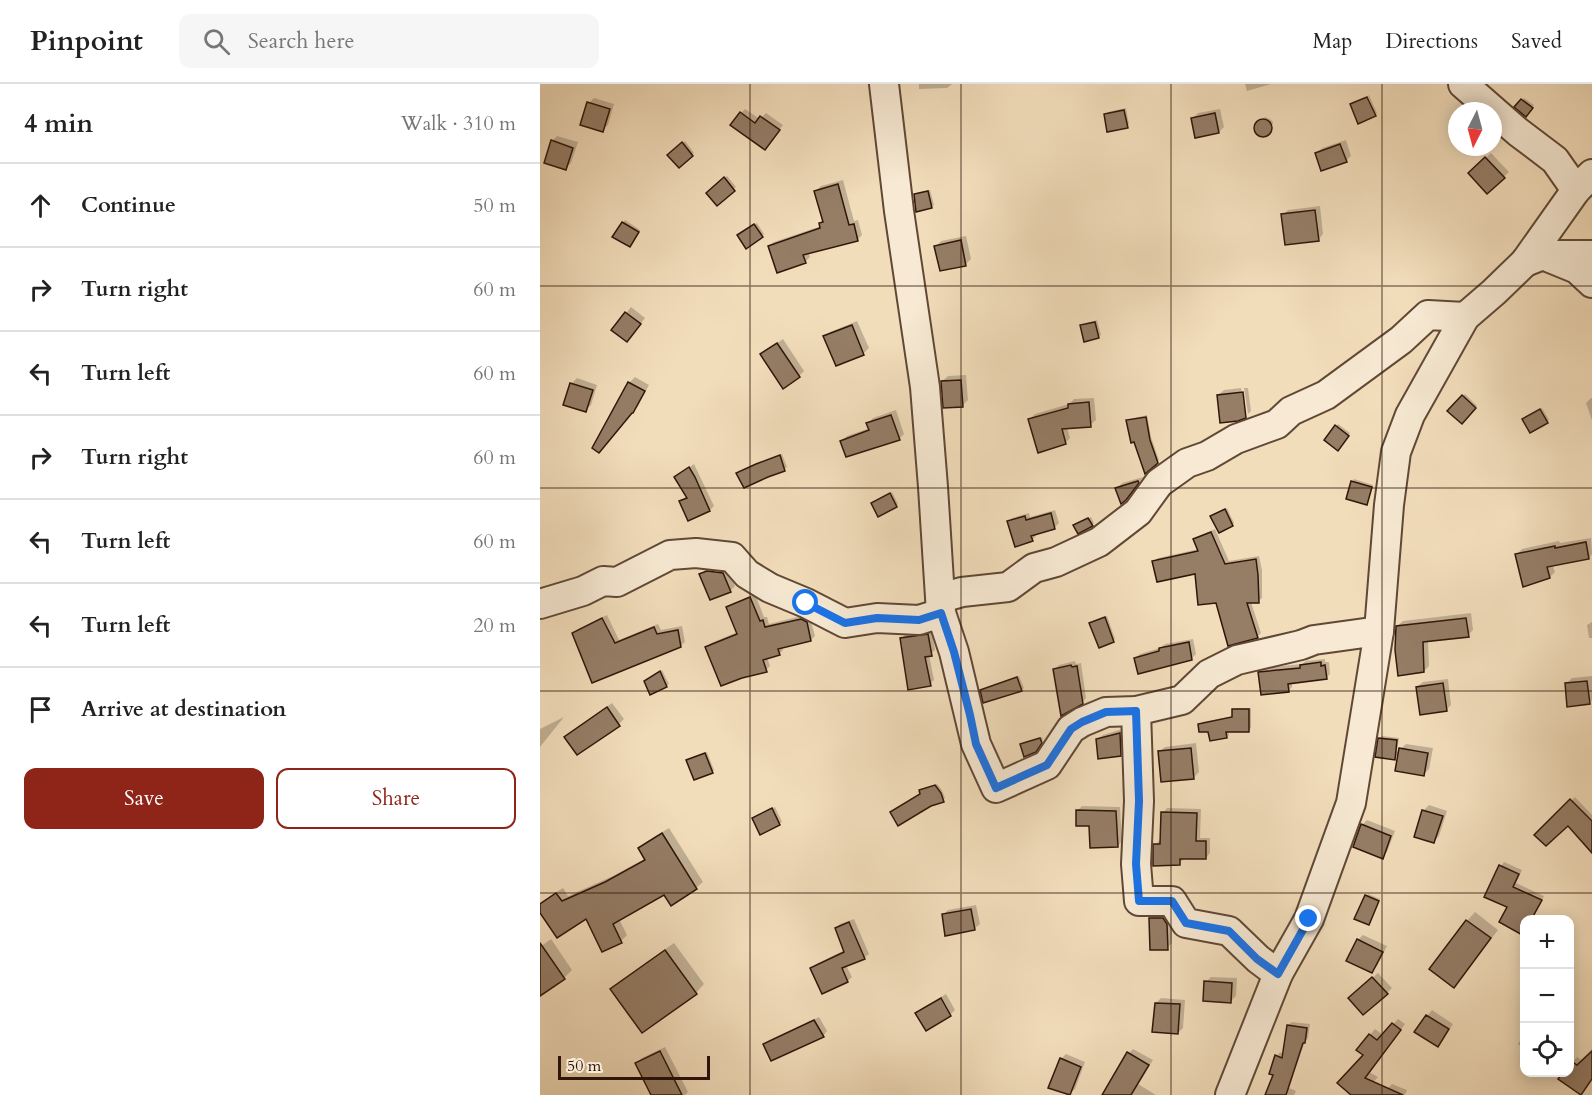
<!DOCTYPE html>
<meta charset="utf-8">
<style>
:root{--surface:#fff;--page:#f6f6f6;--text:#222;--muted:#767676;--line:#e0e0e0;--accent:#8f2418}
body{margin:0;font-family:Cardo,serif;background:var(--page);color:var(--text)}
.controls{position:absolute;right:18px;bottom:18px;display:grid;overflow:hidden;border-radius:12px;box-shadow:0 3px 15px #0003}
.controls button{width:54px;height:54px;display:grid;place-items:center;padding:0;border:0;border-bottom:2px solid var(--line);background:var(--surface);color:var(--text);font:30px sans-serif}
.compass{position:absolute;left:908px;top:18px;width:54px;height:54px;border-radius:50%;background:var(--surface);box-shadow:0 3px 15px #0003;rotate:186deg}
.scale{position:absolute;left:18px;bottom:15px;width:152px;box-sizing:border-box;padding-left:6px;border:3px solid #30160a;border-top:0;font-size:16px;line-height:21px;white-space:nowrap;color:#30160a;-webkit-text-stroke:4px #f7e9d3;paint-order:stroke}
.stop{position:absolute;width:18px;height:18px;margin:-14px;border:4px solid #1a73e8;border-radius:50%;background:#fff}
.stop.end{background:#1a73e8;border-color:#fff;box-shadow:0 2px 6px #0008}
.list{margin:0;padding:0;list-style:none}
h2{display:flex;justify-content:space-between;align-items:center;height:78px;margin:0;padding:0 24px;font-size:26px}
h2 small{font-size:20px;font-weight:400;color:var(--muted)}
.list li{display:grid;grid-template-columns:39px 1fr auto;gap:18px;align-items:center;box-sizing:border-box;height:84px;padding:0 24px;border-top:2px solid var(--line)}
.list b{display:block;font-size:22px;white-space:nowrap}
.list em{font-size:20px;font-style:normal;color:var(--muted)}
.actions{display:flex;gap:12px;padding:18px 24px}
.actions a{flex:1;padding:14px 0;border:2px solid var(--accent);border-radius:12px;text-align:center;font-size:21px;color:var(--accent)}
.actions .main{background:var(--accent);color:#fff}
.icon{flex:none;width:33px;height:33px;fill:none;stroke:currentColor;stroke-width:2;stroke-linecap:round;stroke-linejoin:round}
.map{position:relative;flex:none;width:1052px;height:1011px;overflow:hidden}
header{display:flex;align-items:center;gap:36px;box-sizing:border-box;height:84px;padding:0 30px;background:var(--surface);border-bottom:2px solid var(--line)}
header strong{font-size:28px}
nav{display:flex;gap:33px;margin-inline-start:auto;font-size:21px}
.search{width:420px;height:54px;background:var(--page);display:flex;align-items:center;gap:15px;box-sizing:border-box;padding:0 21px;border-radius:12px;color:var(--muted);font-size:22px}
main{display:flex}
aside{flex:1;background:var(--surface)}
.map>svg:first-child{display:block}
.shadow{fill:#0003}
.building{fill:#957d66;stroke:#30160a;stroke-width:1.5}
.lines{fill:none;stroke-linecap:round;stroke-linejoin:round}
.minor-casing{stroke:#604836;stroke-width:32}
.minor{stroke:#f7e9d3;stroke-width:28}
.route{stroke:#1a73e8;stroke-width:8}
.grid{fill:none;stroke:#30160a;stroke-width:1.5;stroke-opacity:0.55}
</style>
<header>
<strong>Pinpoint</strong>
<div class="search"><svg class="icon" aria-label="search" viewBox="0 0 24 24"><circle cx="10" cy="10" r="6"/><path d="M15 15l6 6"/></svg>Search here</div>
<nav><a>Map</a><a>Directions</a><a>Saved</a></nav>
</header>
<main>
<aside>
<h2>4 min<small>Walk · 310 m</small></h2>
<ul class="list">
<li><svg class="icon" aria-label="ahead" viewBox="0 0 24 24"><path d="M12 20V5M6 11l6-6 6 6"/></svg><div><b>Continue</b></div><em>50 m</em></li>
<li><svg class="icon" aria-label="right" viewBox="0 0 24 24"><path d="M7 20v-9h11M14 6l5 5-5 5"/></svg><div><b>Turn right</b></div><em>60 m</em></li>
<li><svg class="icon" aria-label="left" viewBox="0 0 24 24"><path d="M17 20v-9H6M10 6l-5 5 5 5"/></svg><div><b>Turn left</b></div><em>60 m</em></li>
<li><svg class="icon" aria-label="right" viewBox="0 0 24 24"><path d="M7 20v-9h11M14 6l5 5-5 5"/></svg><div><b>Turn right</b></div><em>60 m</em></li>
<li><svg class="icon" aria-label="left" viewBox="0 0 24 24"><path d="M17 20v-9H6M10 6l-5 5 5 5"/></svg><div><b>Turn left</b></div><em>60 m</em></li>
<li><svg class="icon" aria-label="left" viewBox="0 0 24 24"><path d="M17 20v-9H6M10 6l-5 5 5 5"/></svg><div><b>Turn left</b></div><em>20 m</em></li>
<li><svg class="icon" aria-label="arrive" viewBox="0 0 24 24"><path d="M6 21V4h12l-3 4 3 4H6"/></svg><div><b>Arrive at destination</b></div></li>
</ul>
<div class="actions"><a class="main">Save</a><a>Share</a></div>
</aside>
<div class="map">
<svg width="1052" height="1011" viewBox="0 0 1052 1011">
<rect width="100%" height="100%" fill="#f2ddbb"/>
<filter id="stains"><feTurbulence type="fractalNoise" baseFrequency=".00333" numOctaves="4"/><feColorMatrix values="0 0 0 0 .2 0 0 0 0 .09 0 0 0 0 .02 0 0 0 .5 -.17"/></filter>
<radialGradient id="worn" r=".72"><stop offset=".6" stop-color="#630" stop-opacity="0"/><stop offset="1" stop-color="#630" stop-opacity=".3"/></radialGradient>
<g class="shadow">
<polygon points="379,0 412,0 407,4 379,5"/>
<polygon points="705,0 731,0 707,7"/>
<polygon points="829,11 837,29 836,30 828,12"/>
<polygon points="54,14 74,20 68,41 62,46 49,19"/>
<polygon points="984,14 994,21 988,29 977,23"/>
<polygon points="586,24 589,40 587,42 565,30 568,28"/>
<polygon points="205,25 220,35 226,29 243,41 229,60 201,29"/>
<polygon points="680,25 684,43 679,48 653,34 658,29"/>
<polygon points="725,33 730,35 733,38 732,45 722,51 719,50 716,43"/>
<polygon points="17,52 38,58 31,79 26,84 12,57"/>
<polygon points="806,56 811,72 806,77 777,69 782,64"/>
<polygon points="145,57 154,69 139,82 129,71"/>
<polygon points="951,69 969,88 947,108 930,89"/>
<polygon points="187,92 196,103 177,120 168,109"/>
<polygon points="303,96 314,137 318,136 322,151 317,156 268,168 270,173 265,178 229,162 234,158 281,142 280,139 284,135 276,107 281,102"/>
<polygon points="390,106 394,121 391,123 375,111 377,109"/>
<polygon points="780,122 783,150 778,156 743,131 748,126"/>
<polygon points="85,136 100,146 92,159 83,139"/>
<polygon points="217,139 224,150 222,152 201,149"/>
<polygon points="426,152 431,175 426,180 396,163 401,157"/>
<polygon points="91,223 105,234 92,251 73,246"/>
<polygon points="557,236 561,251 558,253 542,242 544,240"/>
<polygon points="317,237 329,264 324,269 297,280 285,253 290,248"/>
<polygon points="243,255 264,287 259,292 227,266"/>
<polygon points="426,291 428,316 423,321 402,297 408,292"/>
<polygon points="95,293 109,301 98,322 54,364 89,299"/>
<polygon points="37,294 57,301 51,321 45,326 25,320 32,299"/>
<polygon points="701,304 705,331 706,331 706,332 678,311 684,306"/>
<polygon points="704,304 708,304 711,327 708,330"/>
<polygon points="925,310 937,322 922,338 909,327"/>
<polygon points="554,314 556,336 550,341 527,343 530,354 525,359 490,335 495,330 529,320 534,315"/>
<polygon points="1051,314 1052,314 1052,336 1046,319"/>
<polygon points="1002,324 1009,336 1007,338 986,333"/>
<polygon points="356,326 364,350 359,355 302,357 307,352 330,344 328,340 333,334"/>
<polygon points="607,331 611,353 619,376 606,388 588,337 590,335"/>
<polygon points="798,340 810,349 800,363 786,356"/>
<polygon points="242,370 247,383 244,385 227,391 200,387 220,378"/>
<polygon points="154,380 174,422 170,426 149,435 141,417 147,412 135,393"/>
<polygon points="603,393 591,409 577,405 582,399"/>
<polygon points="814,395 833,401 828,417 826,419 812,398"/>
<polygon points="352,408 358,420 356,422 333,419"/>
<polygon points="687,424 694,439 692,441 674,430"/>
<polygon points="515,426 519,439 515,443 495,449 496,452 492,456 468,438 472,434 489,429 490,433"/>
<polygon points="551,433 554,439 552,441 537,439"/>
<polygon points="675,445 689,477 719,472 722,486 722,514 718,517 711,518 721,549 717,553 677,517 656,488 614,477 618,474 659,465 655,456 659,452"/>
<polygon points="1051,454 1052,470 1049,474 1012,480 1015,488 1010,493 977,470 982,465 1019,457 1020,459"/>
<polygon points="173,482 188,484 195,502 190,507 161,490 166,485"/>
<polygon points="215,510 224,533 227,533 229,540 265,531 270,534 275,552 271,556 242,563 243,566 239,570 227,573 230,582 226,586 166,563 171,559 198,548 188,524 192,520"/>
<polygon points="931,529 933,546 928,551 888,556 889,582 884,587 857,542 863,537"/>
<polygon points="67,531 79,556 118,540 121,546 142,542 145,558 140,562 53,597 34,549 38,545"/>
<polygon points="567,532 575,555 573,557 551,539"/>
<polygon points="1052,538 1052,554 1049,554 1047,541"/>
<polygon points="392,547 395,566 389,571 394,596 390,600 361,555 365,551"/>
<polygon points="653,555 656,570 652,574 595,574 600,570 620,564 625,560"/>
<polygon points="785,575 785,578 789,578 790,590 786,594 752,598 752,603 748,607 720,588 724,584 762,580 766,577"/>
<polygon points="535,577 536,580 541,579 546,614 542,619 514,586 519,581"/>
<polygon points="122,586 129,600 126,602 108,596"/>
<polygon points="479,592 484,604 482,606 444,617 442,607 444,604"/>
<polygon points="1052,592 1052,616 1049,619 1026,600 1032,594"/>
<polygon points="908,595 911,621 906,626 877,603 883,598"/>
<polygon points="72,619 84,635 79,640 26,653 31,648"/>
<polygon points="696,624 711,624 711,644 709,646 688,646 689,651 687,653 660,641 662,638 694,632 694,626"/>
<polygon points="24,633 0,663 0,645"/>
<polygon points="585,644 586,665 580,670 557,656 563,651"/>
<polygon points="842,652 859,654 857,668 866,660 893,664 889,685 884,690 860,669 855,674 840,654"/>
<polygon points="502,653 503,656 498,664 481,660 484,658"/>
<polygon points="656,659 659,688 654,693 619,668 625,663"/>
<polygon points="167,668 174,686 172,688 148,676"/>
<polygon points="397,700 402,706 405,714 403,716 381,710 380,707 382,705"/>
<polygon points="1035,713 1052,731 1052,751 1028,739 996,751"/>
<polygon points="889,721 907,727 899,752 894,757 876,752 884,726"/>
<polygon points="542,722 580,723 582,757 578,762 551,741 537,727"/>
<polygon points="235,723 242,738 221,749 214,734"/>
<polygon points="627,724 661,725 660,754 670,754 670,769 666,774 644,775 639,779 615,761 620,756 622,756 623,729"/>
<polygon points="827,736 855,747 847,768 842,773 822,741"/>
<polygon points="129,744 163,798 156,804 124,809 79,835 87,851 81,857 47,833 0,826 0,820 4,816 23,804 28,812 73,792 106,774 99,765 106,758"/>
<polygon points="964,778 982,786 976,799 1004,812 991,836 984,836 984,847 982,849 969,823 946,813 961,782"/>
<polygon points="828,810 840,815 829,839 826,812"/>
<polygon points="436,821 440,840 434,845 403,831 408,826"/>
<polygon points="935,828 958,846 922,894 914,902 891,885 927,837"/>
<polygon points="615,829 628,829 632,834 632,859 627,864 610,834"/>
<polygon points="314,835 329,870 324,874 306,881 312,893 308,897 272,884 276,880 305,866 296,844 300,840"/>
<polygon points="823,851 847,862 837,882 832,887 818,856"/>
<polygon points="11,855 32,886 24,894 0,910 0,863"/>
<polygon points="134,859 164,900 156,909 103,947 72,905 80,897"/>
<polygon points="838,889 852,904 847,909 815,909"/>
<polygon points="671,893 697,894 696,912 691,917 666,898"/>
<polygon points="406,910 415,926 410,931 377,929 382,924"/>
<polygon points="621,914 645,916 643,944 638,949 616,919"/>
<polygon points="892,926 913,940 903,956 897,961 887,932"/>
<polygon points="279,933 287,947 283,952 225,961 229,956"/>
<polygon points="858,935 865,940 829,988 838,993 822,1011 813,1011 830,951 835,945 843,951"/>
<polygon points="752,938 770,940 768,954 765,957 749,1004 756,1007 754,1011 727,1011 735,990 737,972 740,968 744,970 748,941"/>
<polygon points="984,951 984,965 978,960"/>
<polygon points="125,963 148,1008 145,1011 113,1011 97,979 102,974"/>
<polygon points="593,965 613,976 598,1000 616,1011 565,1011 589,969"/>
<polygon points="1052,965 1052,995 1041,1009 1030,988 1030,981 1037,973 1041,976"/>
<polygon points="526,970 545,978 535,1005 529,1010 521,975"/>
<polygon points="852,1000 867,1006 865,1011 846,1011 848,1004"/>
</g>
<g class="building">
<polygon points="827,13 836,32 818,40 810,20"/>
<polygon points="981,15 993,24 986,33 974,23"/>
<polygon points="47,18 70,25 63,48 40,41"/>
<polygon points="584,26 588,44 567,48 564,30"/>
<polygon points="200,28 215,39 220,32 240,46 225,66 190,41"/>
<polygon points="675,29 679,49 655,54 651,34"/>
<circle cx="723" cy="44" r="9"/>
<polygon points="11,56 33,64 26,86 4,79"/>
<polygon points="142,58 153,72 139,84 127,71"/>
<polygon points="800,60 807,78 781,87 775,69"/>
<polygon points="945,73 965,94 947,110 928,89"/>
<polygon points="184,93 195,107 177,122 166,109"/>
<polygon points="298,100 309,141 314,140 318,157 263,171 266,179 237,189 228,162 280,144 279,139 283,138 274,107"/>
<polygon points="388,107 392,124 376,128 374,110"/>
<polygon points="775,126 779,157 745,161 741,130"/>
<polygon points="82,138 99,148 90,163 72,153"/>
<polygon points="214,140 223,153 206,165 197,151"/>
<polygon points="421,156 426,182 400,187 394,162"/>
<polygon points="85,228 101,240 87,258 71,246"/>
<polygon points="555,238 559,254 544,258 540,241"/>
<polygon points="312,241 324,271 296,282 283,252"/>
<polygon points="237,259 260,293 243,305 220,270"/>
<polygon points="421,296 423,323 403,324 401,297"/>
<polygon points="88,298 105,307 93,329 92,329 59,369 52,364"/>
<polygon points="30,299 53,306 46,328 23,321"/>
<polygon points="703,308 706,334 698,337 680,339 677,311"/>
<polygon points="922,311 936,324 922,340 907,327"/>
<polygon points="549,318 551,343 522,345 526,360 498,369 488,335 528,324 528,320"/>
<polygon points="1000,325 1008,339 990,349 982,335"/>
<polygon points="351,331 360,356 306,373 300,357 329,346 326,339"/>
<polygon points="606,333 610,356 618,379 605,390 594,358 591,359 586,336"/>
<polygon points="795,341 809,352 798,367 784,356"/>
<polygon points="240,371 245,387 228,393 204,404 196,389 216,380"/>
<polygon points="149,383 155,393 170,427 148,437 139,417 147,414 134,393"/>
<polygon points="598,397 599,399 586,416 581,420 575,404"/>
<polygon points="811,397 832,403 827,421 806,415"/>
<polygon points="350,409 357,423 338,433 331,419"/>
<polygon points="685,425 693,442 679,449 670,432"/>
<polygon points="511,429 515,445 491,452 493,457 475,463 467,437 485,432 486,436"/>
<polygon points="548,434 553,442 538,450 533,441"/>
<polygon points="671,448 685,480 716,475 718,491 719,519 707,519 718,554 688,562 676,519 658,521 655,490 617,498 612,477 658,467 653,455"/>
<polygon points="1046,458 1049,475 1007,483 1010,494 983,503 975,470 1015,462 1015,464"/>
<polygon points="167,487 183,489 191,508 170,516 159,490"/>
<polygon points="210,513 220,537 223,536 225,543 261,535 267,538 271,557 238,565 240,571 223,576 227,588 202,594 181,602 165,563 197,550 186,523"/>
<polygon points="565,533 574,558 559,564 549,539"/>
<polygon points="62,534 75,559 114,543 117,550 138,546 141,563 52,599 32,549"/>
<polygon points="926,534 929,553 883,558 884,588 858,592 855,566 856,542"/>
<polygon points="388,550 392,572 385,573 391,602 368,606 360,554"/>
<polygon points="649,558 652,576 598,590 594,574 619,567 619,564"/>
<polygon points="781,578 781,582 785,581 787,595 748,600 749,608 721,611 718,588 760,584 760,581"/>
<polygon points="531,581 532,583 537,582 543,620 521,632 513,585"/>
<polygon points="120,587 127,603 110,611 104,597"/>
<polygon points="477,593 482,607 443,619 440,606"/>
<polygon points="1047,597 1050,620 1027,623 1025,599"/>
<polygon points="903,599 907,627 880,631 876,603"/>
<polygon points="67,623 80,642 37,671 24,653"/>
<polygon points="692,625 709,625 709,648 686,648 687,654 670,657 668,648 659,648 658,640 692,633"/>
<polygon points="580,649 581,672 558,675 556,655"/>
<polygon points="500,654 502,659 496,668 484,673 480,660"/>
<polygon points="838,654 857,656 855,676 835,673"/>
<polygon points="651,664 654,695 621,698 618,667"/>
<polygon points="859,664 888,669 884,692 855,687"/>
<polygon points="165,669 173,689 154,696 146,676"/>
<polygon points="395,701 401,709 404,718 391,722 358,742 350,728 380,710 379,706"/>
<polygon points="1030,715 1052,737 1052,769 1028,742 1006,762 994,751"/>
<polygon points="232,724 240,741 220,751 212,734"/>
<polygon points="536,726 576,727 578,763 550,764 549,742 536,742"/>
<polygon points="882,726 903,732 894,759 874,753"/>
<polygon points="621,728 657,729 656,757 666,757 666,775 640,775 640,781 613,782 613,760 620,760"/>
<polygon points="821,740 851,752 843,775 813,763"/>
<polygon points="122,749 157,805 131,822 124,811 73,840 82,859 62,868 46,835 17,854 0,829 0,820 16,809 22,817 65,798 105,776 98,764"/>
<polygon points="959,781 979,790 973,803 1002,816 991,836 984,836 984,852 959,838 967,823 944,813"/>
<polygon points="825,811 839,817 829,841 814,835"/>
<polygon points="431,825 435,846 405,852 402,830"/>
<polygon points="609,834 623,834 627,840 628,866 610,866"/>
<polygon points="926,836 951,854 914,904 889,885"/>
<polygon points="309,838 325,875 302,884 308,898 282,910 270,884 304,868 295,844"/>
<polygon points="817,855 843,868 832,889 806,877"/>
<polygon points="0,859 25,895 0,912"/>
<polygon points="125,866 157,910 102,949 70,905"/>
<polygon points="832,893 848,910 823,931 808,914"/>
<polygon points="664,897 692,899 691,919 663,917"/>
<polygon points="401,914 411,932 386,947 375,929"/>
<polygon points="615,919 640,920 638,950 612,948"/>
<polygon points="886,931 909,945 898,963 874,948"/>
<polygon points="274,936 284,953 231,977 223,960"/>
<polygon points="852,939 861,946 825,994 863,1011 811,1011 797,999 823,971 816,966 829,950 837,956"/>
<polygon points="747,941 767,944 765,959 763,959 746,1011 725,1011 733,991 729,990 735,971 742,974"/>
<polygon points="120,967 142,1011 111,1011 95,979"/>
<polygon points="1052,967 1052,995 1041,1011 1018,995 1023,988 1029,988 1029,979 1031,977 1037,981"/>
<polygon points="587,968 609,981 591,1011 562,1011"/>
<polygon points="520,974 541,983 530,1011 508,1004"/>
</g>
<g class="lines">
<g class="minor-casing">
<g id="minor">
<polyline points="344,0 359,127 385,303 393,403 401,529 414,568 436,660 456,704 507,681 531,645 542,638 566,628 596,627 642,616 669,590 697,576 761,561 774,556 839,547"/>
<polyline points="923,0 978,48 1015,76 1036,106"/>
<polyline points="1010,174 1037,185 1052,199"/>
<polyline points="985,178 1003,171 1052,171"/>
<polyline points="401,514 422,508 468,503 494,484 516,478 559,458 598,428 619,399 647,379 667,372 696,355 737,340 751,327 786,311 861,256 888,231 925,233"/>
<polyline points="0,520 43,507 63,497 77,498 130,471 156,469 192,473 207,490 230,504 266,519 305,539 337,534 379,536 401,529"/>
<polyline points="596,627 599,717 596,780 599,817 632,817 646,839 689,847 718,875 738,890"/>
<polyline points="690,1011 738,890 769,835 811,719 839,547 849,421 856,368 870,331 925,233 954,208 985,178 1036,106 1052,90"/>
</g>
</g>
<use href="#minor" class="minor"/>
</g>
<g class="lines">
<polyline class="route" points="266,519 305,539 337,534 379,536 401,529 414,568 430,631 436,660 456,704 507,681 531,645 542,638 566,628 596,627 599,717 596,780 599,817 632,817 646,839 689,847 717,875 738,890 769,835"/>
</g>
<path class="grid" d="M210,0V1011M421,0V1011M631,0V1011M842,0V1011M0,202H1052M0,404H1052M0,607H1052M0,809H1052"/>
<rect width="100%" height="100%" filter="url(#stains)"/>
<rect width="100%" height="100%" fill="url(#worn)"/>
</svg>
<div class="controls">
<button>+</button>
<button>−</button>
<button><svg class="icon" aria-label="locate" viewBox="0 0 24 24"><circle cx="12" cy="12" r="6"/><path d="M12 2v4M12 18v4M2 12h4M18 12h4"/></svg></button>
</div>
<svg class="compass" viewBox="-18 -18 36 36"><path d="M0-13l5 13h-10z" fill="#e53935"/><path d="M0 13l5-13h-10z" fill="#767676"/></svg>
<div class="scale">50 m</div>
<div class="stop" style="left:266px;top:519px"></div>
<div class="stop end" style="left:769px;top:835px"></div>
</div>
</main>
